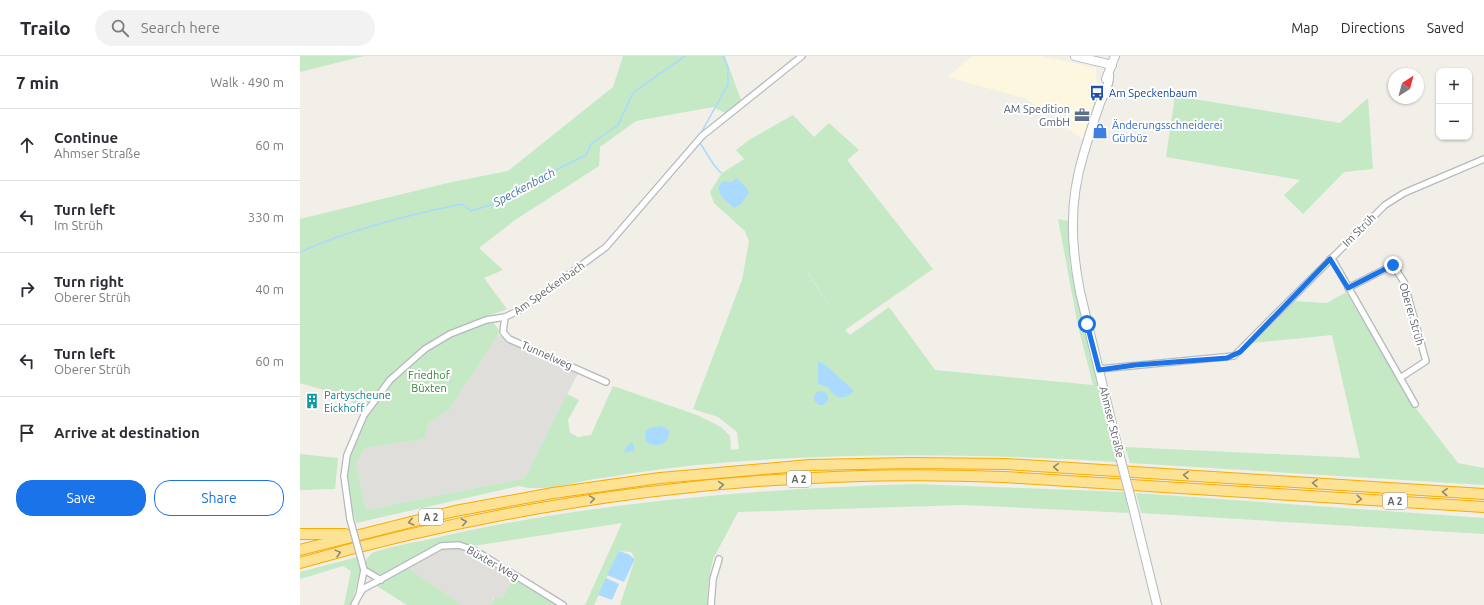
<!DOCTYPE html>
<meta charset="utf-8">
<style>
:root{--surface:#fff;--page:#f2f2f3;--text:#2b2b33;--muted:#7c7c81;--line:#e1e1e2;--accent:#1a73e8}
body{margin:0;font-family:Ubuntu,sans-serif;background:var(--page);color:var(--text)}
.controls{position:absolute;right:12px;top:12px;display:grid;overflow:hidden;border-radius:8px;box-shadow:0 1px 3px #0004}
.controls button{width:36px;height:36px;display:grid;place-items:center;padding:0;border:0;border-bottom:1px solid var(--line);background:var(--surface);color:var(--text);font:20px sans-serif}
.compass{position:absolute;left:1088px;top:12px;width:36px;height:36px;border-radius:50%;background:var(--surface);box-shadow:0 1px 3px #0004;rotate:36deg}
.stop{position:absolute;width:12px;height:12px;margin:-9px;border:3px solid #1a73e8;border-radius:50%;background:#fff}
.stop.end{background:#1a73e8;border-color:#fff;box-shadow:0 1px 4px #0008}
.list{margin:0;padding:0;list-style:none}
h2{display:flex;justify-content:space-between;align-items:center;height:52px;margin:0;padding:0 16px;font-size:17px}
h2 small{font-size:13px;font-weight:400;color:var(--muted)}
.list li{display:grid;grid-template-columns:26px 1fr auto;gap:12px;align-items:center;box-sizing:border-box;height:72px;padding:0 16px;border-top:1px solid var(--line)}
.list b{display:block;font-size:15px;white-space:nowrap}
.list p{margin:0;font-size:13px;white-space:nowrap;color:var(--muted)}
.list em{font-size:13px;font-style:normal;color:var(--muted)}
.actions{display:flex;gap:8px;padding:12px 16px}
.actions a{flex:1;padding:9px 0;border:1px solid var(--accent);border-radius:16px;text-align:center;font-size:14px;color:var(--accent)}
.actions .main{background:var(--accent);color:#fff}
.icon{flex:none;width:22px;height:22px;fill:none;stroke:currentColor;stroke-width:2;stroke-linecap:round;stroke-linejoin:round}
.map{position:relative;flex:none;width:1184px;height:549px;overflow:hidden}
header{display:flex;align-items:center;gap:24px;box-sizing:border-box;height:56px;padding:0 20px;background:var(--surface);border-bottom:1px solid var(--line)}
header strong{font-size:19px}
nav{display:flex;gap:22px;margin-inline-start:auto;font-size:14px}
.search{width:280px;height:36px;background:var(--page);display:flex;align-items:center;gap:10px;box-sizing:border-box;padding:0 14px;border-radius:22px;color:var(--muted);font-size:15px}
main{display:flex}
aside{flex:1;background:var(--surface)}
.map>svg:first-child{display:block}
.commercial{fill:#fef7e0}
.industrial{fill:#e0deda}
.green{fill:#c5e8c5;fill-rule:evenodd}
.water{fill:#aadaff}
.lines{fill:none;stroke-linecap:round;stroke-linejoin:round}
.stream{stroke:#aadaff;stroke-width:1.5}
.street-casing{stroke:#b5b8bc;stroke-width:8}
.secondary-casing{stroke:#b6babf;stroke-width:10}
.highway-casing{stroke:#f9ab00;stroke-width:12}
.street{stroke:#fff;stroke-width:5.5}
.secondary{stroke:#fff;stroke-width:8}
.highway{stroke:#fde293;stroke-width:10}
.street-bridge-casing{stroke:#b5b8bc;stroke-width:8;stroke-linecap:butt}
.secondary-bridge-casing{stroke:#b6babf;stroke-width:10;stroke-linecap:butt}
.street-bridge{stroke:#fff;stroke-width:5.5}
.secondary-bridge{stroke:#fff;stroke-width:8}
.oneway{stroke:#8e8975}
.route{stroke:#1a73e8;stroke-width:5}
.labels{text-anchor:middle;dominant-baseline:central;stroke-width:4;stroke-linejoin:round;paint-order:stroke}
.shield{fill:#fff;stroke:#8f9295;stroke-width:1}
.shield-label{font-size:10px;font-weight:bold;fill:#5f6368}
.transit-label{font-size:11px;fill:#164399;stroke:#fff;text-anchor:start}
.service-label{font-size:11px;fill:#4e5e75;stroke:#fff;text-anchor:end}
.shop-label{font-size:11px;fill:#366cbe;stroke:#fff;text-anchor:start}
.street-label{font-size:11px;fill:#5f6368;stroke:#fff}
.park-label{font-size:11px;fill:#348238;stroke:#fff}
.culture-label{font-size:11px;fill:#0d838f;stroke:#fff;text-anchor:start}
.water-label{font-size:12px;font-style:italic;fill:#4174aa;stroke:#fff}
</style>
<header>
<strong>Trailo</strong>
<div class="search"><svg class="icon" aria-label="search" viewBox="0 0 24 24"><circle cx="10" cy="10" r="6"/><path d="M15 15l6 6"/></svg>Search here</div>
<nav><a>Map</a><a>Directions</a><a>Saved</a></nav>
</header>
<main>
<aside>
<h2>7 min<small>Walk · 490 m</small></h2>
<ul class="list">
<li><svg class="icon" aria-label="ahead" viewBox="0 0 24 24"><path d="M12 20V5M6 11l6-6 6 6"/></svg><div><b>Continue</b><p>Ahmser Straße</p></div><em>60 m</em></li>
<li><svg class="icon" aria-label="left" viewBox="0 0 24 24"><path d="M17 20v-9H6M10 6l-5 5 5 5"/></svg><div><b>Turn left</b><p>Im Strüh</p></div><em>330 m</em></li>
<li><svg class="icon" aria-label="right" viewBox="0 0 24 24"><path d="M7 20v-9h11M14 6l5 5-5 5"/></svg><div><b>Turn right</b><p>Oberer Strüh</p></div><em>40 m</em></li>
<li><svg class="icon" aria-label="left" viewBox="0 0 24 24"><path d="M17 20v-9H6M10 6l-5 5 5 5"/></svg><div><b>Turn left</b><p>Oberer Strüh</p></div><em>60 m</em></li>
<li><svg class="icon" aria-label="arrive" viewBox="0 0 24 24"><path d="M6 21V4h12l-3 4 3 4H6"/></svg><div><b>Arrive at destination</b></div></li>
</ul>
<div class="actions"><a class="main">Save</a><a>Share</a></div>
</aside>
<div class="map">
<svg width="1184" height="549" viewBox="0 0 1184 549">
<rect width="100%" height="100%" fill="#f1efe8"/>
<polygon class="commercial" points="672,0 742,0 796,12 797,31 784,84 759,67 758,59 740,53 727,43 648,21"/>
<g class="industrial">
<polygon points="198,279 278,317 225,422 66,454 56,407 65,392 125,383 129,367 149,354"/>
<polygon points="154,491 164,492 214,523 202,542 198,543 194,541 190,549 162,549 107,511 141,493"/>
</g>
<g class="green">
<polygon points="0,0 64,0 0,16"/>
<path d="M323,0H425L441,44L425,57L413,51L336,65L300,91L299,110L215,164L179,192L203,214L184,222L207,253L188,260L199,274L198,279L149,354L129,367L125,383L65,392L56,407L66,454L225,422L267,338L279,344L268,364L270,377L278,381L291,379L313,330L397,359L421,371L430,380L431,394L439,393L437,376L418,361L393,353L442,224L449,186L445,175L414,147L410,136L422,117L444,103L436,94L449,84L493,59L514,81L529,67L559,94L547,104L633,213L545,274L550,279L589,251L635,314L793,329L778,270L758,163L768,165L770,210L817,406C687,398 561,396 431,406C388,409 345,415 302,422C276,425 245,437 219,430L56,467L53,457L49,454L44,420L50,389L87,324L63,352L34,337L0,327V163L152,126L208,115L313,31ZM507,215L541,267L507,216Z"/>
<polygon points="875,40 1040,67 1068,42 1073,113 1044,116 1003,158 984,139 1000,124 866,101"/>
<polygon points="1046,236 1114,350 1158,407 1184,412 1184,429 830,407 825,391 1060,402 1032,279 952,287 993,245 1027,247"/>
<polygon points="0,398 38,402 35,433 0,434"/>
<path d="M615,428L825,436L829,457L664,449L438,456L413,503L408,527L407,549H320L335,503L331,496L319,495L294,549H285L322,467L173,490L156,486L145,487L87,519L76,518L67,512L65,505C67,503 69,500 71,498C79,492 123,485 135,482C293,446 454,433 615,428Z"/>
<polygon points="836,437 1184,462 1184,478 841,457"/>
<polygon points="57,501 61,513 51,549 44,549 51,515 43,510 0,523 0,516"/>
<polygon points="107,511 162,549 107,549 75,529"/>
<polygon points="214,523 258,549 190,549 195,541 198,543 202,542"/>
</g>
<g class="water">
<polygon points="437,122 446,131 449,137 441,148 434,152 422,141 418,133 422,125 431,126"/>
<path d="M518,306L523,307L554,335C544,345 535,343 528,331L518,328Z"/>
<circle cx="521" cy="342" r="7"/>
<path d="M361,370L369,374C370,388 357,393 346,386L345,376L349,372Z"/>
<polygon points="330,387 334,388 334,395 323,396"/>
<polygon points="319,495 328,498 335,503 324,526 307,519"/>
<polygon points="306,522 319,528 312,544 298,539"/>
</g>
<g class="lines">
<g class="stream">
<polyline points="401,77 428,28 428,11 423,0"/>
<polyline points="400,87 414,109 421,117"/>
<path d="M0,196C52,173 107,159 162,148L171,155L200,146L221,131L286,99L291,88L318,69L333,37L385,0"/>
</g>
<g class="street-casing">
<g id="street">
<polyline points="1030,203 1034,206 1115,348"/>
<polyline points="1048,232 1093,209 1104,226 1126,305 1100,322"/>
<polyline points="205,261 203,276 209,283 306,326"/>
<polyline points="799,313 934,300 1085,149 1104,137 1184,103"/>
<polyline points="50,463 44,420 47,399 64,359 90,324 125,293 150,278 186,264 205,261 222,253 306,191 402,80 502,0"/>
<polyline points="59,539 63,533 141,490 159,489 176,495 263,549"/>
<polyline points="54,549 59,539 64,514 81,524"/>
<polyline points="411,549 413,523 419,503"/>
</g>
</g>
<g class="secondary-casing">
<g id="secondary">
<polyline points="775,0 812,9"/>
<path d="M809,19C810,30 802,40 799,50C793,67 788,83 783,100C769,146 771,190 780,236L820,401"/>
<polyline points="806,23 815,0"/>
<polyline points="831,443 857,549"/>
</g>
</g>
<g class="highway-casing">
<g id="highway">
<polyline points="0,478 45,478"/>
<polyline points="0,494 155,455 253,437 360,422 510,409 611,407 706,408 1184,438"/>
<path d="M0,507C228,442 467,411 704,421L1184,451"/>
</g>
</g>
<use href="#street" class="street"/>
<use href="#secondary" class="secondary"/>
<use href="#highway" class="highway"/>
<g class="street-bridge-casing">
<polyline id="street-bridge" points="50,463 64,514"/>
</g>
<g class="secondary-bridge-casing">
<polyline id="secondary-bridge" points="820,401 831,443"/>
</g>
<use href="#street-bridge" class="street-bridge"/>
<use href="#secondary-bridge" class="secondary-bridge"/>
</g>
<defs><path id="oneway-chevron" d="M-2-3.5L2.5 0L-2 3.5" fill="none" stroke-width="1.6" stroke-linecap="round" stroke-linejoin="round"/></defs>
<g class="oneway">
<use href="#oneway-chevron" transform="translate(756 411) rotate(-177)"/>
<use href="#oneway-chevron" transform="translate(886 419) rotate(-176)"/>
<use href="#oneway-chevron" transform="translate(1015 427) rotate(-176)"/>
<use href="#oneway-chevron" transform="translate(421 429) rotate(-5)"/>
<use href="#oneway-chevron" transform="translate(1145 436) rotate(-177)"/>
<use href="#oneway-chevron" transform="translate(292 443) rotate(-9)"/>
<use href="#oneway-chevron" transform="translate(1059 443) rotate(4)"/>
<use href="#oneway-chevron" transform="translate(111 466) rotate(167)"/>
<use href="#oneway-chevron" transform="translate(164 466) rotate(-11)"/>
<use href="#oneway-chevron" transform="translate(38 497) rotate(-15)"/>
</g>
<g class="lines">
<polyline class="route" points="787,268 799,314 835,309 927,302 940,296 1030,203 1048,232 1093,209"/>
</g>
<defs>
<g id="bus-bare" transform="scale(1.2)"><path d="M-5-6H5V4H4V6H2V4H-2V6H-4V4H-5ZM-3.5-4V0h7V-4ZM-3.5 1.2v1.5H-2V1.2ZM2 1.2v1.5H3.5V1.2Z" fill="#1a4fb4" stroke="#fff" stroke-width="2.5" paint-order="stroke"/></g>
<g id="office-bare" transform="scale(1.2)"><path d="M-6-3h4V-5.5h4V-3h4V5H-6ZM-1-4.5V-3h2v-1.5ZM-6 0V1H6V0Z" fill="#5c6f8a" stroke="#fff" stroke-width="2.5" paint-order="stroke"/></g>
<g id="shop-bare" transform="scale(1.2)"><path d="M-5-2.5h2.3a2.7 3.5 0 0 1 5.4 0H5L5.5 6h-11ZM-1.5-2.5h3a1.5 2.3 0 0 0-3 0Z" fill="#3f7fe0" stroke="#fff" stroke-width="2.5" paint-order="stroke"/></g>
<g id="building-bare" transform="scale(1.2)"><path d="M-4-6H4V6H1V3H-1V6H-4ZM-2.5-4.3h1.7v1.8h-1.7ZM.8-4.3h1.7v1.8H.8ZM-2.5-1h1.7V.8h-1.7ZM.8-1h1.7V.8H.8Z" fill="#0f9aa8" stroke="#fff" stroke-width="2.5" paint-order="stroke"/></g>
</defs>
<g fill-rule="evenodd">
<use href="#bus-bare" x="797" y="37"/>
<use href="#office-bare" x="782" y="59"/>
<use href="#shop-bare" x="800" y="75"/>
<use href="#building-bare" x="12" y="345"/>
</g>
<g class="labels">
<g class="shield">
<rect x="487" y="415" width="24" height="16" rx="3"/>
<rect x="1083" y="437" width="24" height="16" rx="3"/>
<rect x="119" y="453" width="24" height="16" rx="3"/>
</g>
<g class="shield-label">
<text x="499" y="423">A 2</text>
<text x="1095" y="445">A 2</text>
<text x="131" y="461">A 2</text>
</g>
<g class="transit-label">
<text x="809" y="37">Am Speckenbaum</text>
</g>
<g class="service-label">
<text x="770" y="53">AM Spedition<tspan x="770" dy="13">GmbH</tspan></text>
</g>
<g class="shop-label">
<text x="812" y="69">Änderungsschneiderei<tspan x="812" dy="13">Gürbüz</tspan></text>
</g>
<g class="street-label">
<text transform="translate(1059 174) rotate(-45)">Im Strüh</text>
<text transform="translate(249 232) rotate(-35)">Am Speckenbach</text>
<text transform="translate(1112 258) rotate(74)">Oberer Strüh</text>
<text transform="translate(247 299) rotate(24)">Tunnelweg</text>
<text transform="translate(812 366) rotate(76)">Ahmser Straße</text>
<text transform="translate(193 507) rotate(30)">Büxter Weg</text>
</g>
<g class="park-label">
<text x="129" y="319">Friedhof<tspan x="129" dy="13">Büxten</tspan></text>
</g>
<g class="culture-label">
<text x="24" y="339">Partyscheune<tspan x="24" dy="13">Eickhoff</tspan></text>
</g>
<g class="water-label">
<text transform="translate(224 131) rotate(-28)">Speckenbach</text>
</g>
</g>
</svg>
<div class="controls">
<button>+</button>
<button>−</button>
</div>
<svg class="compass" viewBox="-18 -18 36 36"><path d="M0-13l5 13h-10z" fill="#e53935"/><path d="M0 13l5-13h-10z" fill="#7c7c81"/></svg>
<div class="stop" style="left:787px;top:268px"></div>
<div class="stop end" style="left:1093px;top:209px"></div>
</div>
</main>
